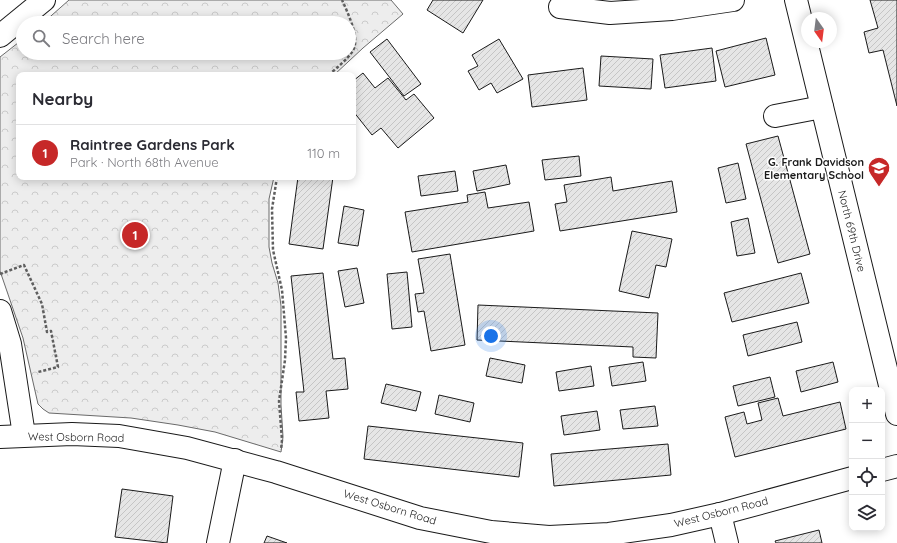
<!DOCTYPE html>
<meta charset="utf-8">
<style>
:root{--surface:#fff;--page:#f7f7f7;--text:#2b2b33;--muted:#7c7c81;--line:#e1e1e2;--accent:#c62828}
body{margin:0;font-family:Quicksand,sans-serif;background:var(--page);color:var(--text)}
.controls{position:absolute;right:12px;bottom:12px;display:grid;overflow:hidden;border-radius:8px;box-shadow:0 2px 10px #0003}
.controls button{width:36px;height:36px;display:grid;place-items:center;padding:0;border:0;border-bottom:1px solid var(--line);background:var(--surface);color:var(--text);font:20px sans-serif}
.compass{position:absolute;left:801px;top:12px;width:36px;height:36px;border-radius:50%;background:var(--surface);box-shadow:0 2px 10px #0003;rotate:166deg}
.you{position:absolute;left:491px;top:336px;width:14px;height:14px;margin:-10px;border:3px solid #fff;border-radius:50%;background:#1a73e8;box-shadow:0 0 0 6px #1a73e833}
.badge{display:grid;place-items:center;width:26px;height:26px;border-radius:50%;background:var(--accent);color:#fff;font-size:13px;font-weight:700}
.pin{position:absolute;translate:-50% -50%;border:2px solid #fff;box-shadow:0 1px 4px #0006}
.list{margin:0;padding:0;list-style:none}
h2{display:flex;justify-content:space-between;align-items:center;height:52px;margin:0;padding:0 16px;font-size:17px}
h2 small{font-size:13px;font-weight:400;color:var(--muted)}
.list li{display:grid;grid-template-columns:26px 1fr auto;gap:12px;align-items:center;box-sizing:border-box;height:56px;padding:0 16px;border-top:1px solid var(--line)}
.list b{display:block;font-size:15px;white-space:nowrap}
.list p{margin:0;font-size:13px;white-space:nowrap;color:var(--muted)}
.list em{font-size:13px;font-style:normal;color:var(--muted)}
.icon{flex:none;width:22px;height:22px;fill:none;stroke:currentColor;stroke-width:2;stroke-linecap:round;stroke-linejoin:round}
.map{position:relative;flex:none;width:897px;height:543px;overflow:hidden}
.search{position:absolute;background:var(--surface);box-shadow:0 2px 10px #0003;left:16px;top:16px;width:340px;height:44px;display:flex;align-items:center;gap:10px;box-sizing:border-box;padding:0 14px;border-radius:22px;color:var(--muted);font-size:15px}
.panel{position:absolute;background:var(--surface);box-shadow:0 2px 10px #0003;left:16px;top:72px;width:340px;height:108px;border-radius:8px}
.map>svg:first-child{display:block}
.park{fill:url(#park-crowns);stroke:#6a6a6a}
.building{fill:url(#building-hatch);stroke:#1a1a1a}
.lines{fill:none;stroke-linecap:round;stroke-linejoin:round}
.minor-casing{stroke:#1a1a1a;stroke-width:24}
.path{stroke:#5f5f5f;stroke-width:2.5;stroke-dasharray:3 2;stroke-linecap:butt}
.minor{stroke:#fff;stroke-width:22}
.labels{text-anchor:middle;dominant-baseline:central;stroke-width:3;stroke-linejoin:round;paint-order:stroke}
.poi-label{font-size:11px;font-weight:bold;fill:#1a1a1a;stroke:#fff;text-anchor:end}
.street-label{font-size:11px;fill:#1a1a1a;stroke:#fff}
</style>
<div class="map">
<svg width="897" height="543" viewBox="0 0 897 543">
<defs>
<pattern id="park-crowns" width="20" height="18" patternUnits="userSpaceOnUse"><rect width="20" height="18" fill="#ededed"/><path d="M2 6a3 3 0 1 1 6 0M12 15a3 3 0 1 1 6 0" fill="none" stroke="#cbcbcb"/></pattern>
<pattern id="building-hatch" width="6" height="6" patternUnits="userSpaceOnUse"><rect width="6" height="6" fill="#e6e6e6"/><path d="M-1 1l2-2M0 6l6-6M5 7l2-2" fill="none" stroke="#c5c5c5"/></pattern>
</defs>
<rect width="100%" height="100%" fill="#fff"/>
<polygon class="park" points="69,0 391,0 403,14 363,48 334,75 19,75 19,177 274,177 269,199 269,247 272,263 278,283 281,306 281,405 283,437 281,452 215,432 178,425 131,418 49,413 43,409 38,404 23,338 0,271 0,57 23,39 23,53 349,53 349,23 43,23"/>
<g class="building">
<polygon points="433,0 483,0 463,33 427,10"/>
<polygon points="870,0 897,0 897,106 883,50 869,53 864,32 878,28"/>
<polygon points="766,38 775,75 725,87 716,51"/>
<polygon points="387,39 421,84 404,96 370,52"/>
<polygon points="499,39 523,79 497,93 491,83 479,90 468,71 478,66 472,55"/>
<polygon points="712,48 716,81 665,88 660,55"/>
<polygon points="601,56 653,59 651,89 599,86"/>
<polygon points="583,68 587,100 532,107 528,75"/>
<polygon points="363,73 375,88 388,78 406,100 414,94 434,118 398,148 381,128 372,135 353,111 353,81"/>
<polygon points="778,136 810,254 778,263 746,144"/>
<polygon points="579,156 581,176 545,180 542,160"/>
<polygon points="738,163 746,199 726,203 718,168"/>
<polygon points="506,165 510,184 477,191 473,171"/>
<polygon points="455,171 458,191 421,196 418,176"/>
<polygon points="298,177 333,177 323,249 289,244"/>
<polygon points="611,177 613,191 672,181 677,212 560,231 555,204 567,202 564,185"/>
<polygon points="485,192 488,208 529,202 534,231 412,252 405,212 468,202 467,195"/>
<polygon points="344,206 364,210 358,246 338,243"/>
<polygon points="748,218 755,253 737,256 731,222"/>
<polygon points="632,231 672,239 666,267 656,265 649,298 619,291"/>
<polygon points="450,254 465,345 431,351 424,311 418,312 415,294 424,293 418,259"/>
<polygon points="357,268 364,303 345,307 338,271"/>
<polygon points="407,272 412,327 392,329 387,274"/>
<polygon points="323,273 333,359 345,358 348,389 326,391 329,418 299,421 296,392 304,392 291,276"/>
<polygon points="801,273 809,303 732,322 724,293"/>
<polygon points="478,305 658,313 656,358 633,357 633,347 477,340"/>
<polygon points="797,322 802,342 748,356 743,335"/>
<polygon points="490,358 525,365 522,383 486,376"/>
<polygon points="643,362 646,381 612,386 609,367"/>
<polygon points="833,362 838,382 801,392 796,371"/>
<polygon points="591,366 594,386 559,391 556,372"/>
<polygon points="770,377 775,397 738,406 733,386"/>
<polygon points="386,384 421,392 416,411 381,403"/>
<polygon points="439,395 474,403 470,422 435,414"/>
<polygon points="778,398 783,416 840,402 846,429 735,457 725,417 744,412 747,424 762,420 758,403"/>
<polygon points="655,406 658,426 623,429 620,410"/>
<polygon points="597,411 600,430 564,435 561,416"/>
<polygon points="368,426 523,443 519,477 364,459"/>
<polygon points="668,444 671,475 554,486 551,454"/>
<polygon points="122,489 173,496 167,543 115,537"/>
<polygon points="819,530 822,543 776,543 775,541"/>
<polygon points="267,536 287,543 264,543"/>
</g>
<g class="lines">
<g class="minor-casing">
<g id="minor">
<polyline points="796,0 897,414"/>
<polyline points="560,7 610,13 672,9 733,0"/>
<polyline points="0,36 44,0"/>
<polyline points="775,116 822,107"/>
<polyline points="0,311 10,344 24,435"/>
<polyline points="0,437 72,434 119,436 187,448 276,472 420,518 491,532 549,537 609,534 671,525 720,514 852,478"/>
<polyline points="882,470 897,466"/>
<polyline points="720,514 727,543"/>
<polyline points="218,543 235,460"/>
</g>
</g>
<g class="path">
<path d="M329,75C336,68 351,57 354,48C359,36 347,11 342,0"/>
<polyline points="277,177 272,209 273,250 282,290 286,338 285,360 279,401 282,440 281,450"/>
<polyline points="0,274 24,265 42,304 47,332 51,331 58,367 38,372"/>
</g>
<use href="#minor" class="minor"/>
</g>
<defs>
<g id="school-pin" transform="scale(1.15)"><path d="M0 17L-7.5 6A9.5 9.5 0 1 1 7.5 6Z" fill="#c62828" stroke="#fff"/><path d="M0-5L7-2L0 1L-7-2ZM-4 1L0 2.5L4 1V4Q0 6-4 4Z" fill="#fff"/></g>
</defs>
<g fill-rule="evenodd">
<use href="#school-pin" x="879" y="168"/>
</g>
<g class="labels">
<g class="poi-label">
<text x="864" y="162">G. Frank Davidson<tspan x="864" dy="13">Elementary School</tspan></text>
</g>
<g class="street-label">
<text transform="translate(852 231) rotate(76)">North 69th Drive</text>
<text transform="translate(76 437) rotate(1)">West Osborn Road</text>
<text transform="translate(390 507) rotate(17)">West Osborn Road</text>
<text transform="translate(721 512) rotate(-14)">West Osborn Road</text>
</g>
</g>
</svg>
<div class="controls">
<button>+</button>
<button>−</button>
<button><svg class="icon" aria-label="locate" viewBox="0 0 24 24"><circle cx="12" cy="12" r="6"/><path d="M12 2v4M12 18v4M2 12h4M18 12h4"/></svg></button>
<button><svg class="icon" aria-label="layers" viewBox="0 0 24 24"><path d="M12 4l9 5-9 5-9-5zM3 14l9 5 9-5"/></svg></button>
</div>
<svg class="compass" viewBox="-18 -18 36 36"><path d="M0-13l5 13h-10z" fill="#e53935"/><path d="M0 13l5-13h-10z" fill="#7c7c81"/></svg>
<div class="you"></div>
<div class="pin badge" style="left:135px;top:235px">1</div>
<div class="search"><svg class="icon" aria-label="search" viewBox="0 0 24 24"><circle cx="10" cy="10" r="6"/><path d="M15 15l6 6"/></svg>Search here</div>
<section class="panel">
<h2>Nearby<small></small></h2>
<ul class="list">
<li><span class="badge">1</span><div><b>Raintree Gardens Park</b><p>Park · North 68th Avenue</p></div><em>110 m</em></li>
</ul>
</section>
</div>
